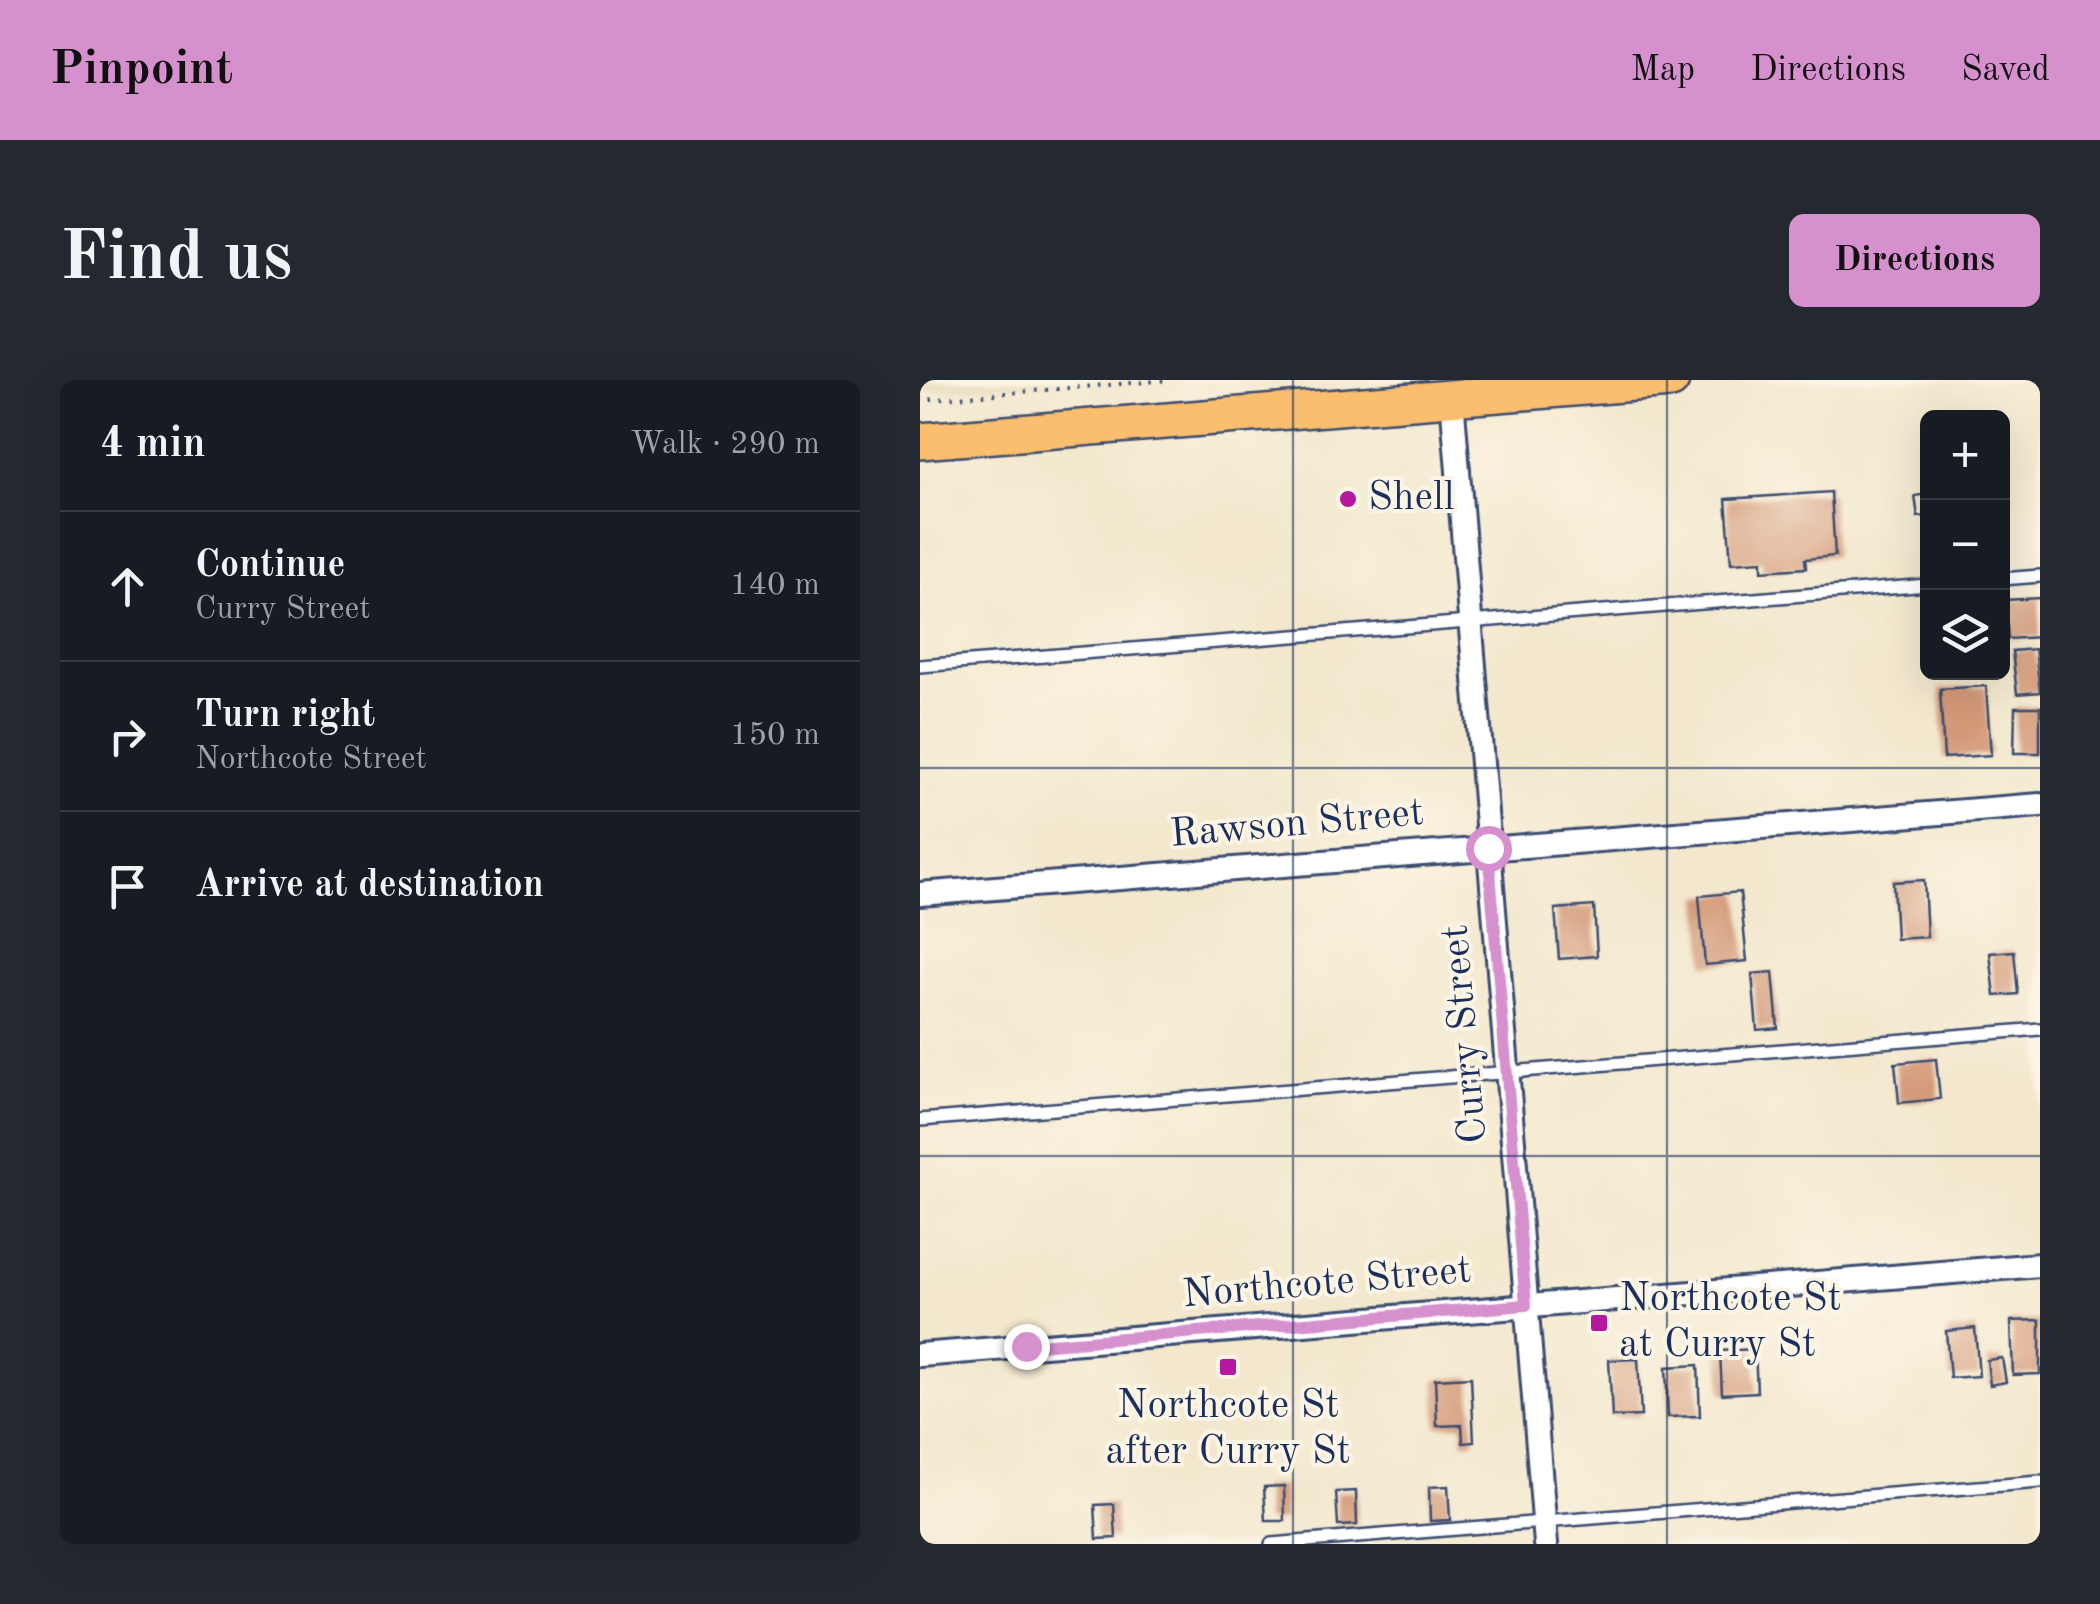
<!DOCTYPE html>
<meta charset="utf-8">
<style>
:root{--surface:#171b24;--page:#242831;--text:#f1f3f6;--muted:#9ea1a6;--line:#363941;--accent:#d690ce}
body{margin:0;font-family:"Old Standard TT",serif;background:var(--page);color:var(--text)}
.controls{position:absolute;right:30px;top:30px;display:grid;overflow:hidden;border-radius:15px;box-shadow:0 10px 40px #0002}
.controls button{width:90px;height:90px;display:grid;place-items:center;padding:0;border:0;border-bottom:2px solid var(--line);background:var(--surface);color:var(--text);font:50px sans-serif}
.stop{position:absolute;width:30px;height:30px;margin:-22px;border:8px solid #d690ce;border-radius:50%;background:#fff}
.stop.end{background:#d690ce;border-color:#fff;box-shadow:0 2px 10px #0008}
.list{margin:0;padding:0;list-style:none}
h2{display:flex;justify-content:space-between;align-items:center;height:130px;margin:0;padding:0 40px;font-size:42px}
h2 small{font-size:32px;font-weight:400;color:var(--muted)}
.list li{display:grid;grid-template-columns:65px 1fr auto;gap:30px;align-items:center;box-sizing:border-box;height:150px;padding:0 40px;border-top:2px solid var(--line)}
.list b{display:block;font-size:38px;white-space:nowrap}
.list p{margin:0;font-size:32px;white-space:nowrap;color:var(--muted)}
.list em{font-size:32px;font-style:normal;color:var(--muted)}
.icon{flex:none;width:55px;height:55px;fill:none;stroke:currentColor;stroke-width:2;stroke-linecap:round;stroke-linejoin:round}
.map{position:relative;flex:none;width:1120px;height:1164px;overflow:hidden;border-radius:15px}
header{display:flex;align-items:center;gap:60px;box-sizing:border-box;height:140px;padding:0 50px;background:var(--accent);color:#111}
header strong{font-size:48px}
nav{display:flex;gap:55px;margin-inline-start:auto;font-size:35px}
.intro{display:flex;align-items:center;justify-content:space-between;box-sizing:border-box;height:240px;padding:0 60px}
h1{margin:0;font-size:70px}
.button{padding:25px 45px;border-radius:15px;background:var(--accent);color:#111;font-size:35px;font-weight:700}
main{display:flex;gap:60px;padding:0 60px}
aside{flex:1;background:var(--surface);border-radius:15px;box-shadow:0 10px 40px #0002}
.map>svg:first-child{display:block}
.built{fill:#e6daba}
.building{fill:#d39978}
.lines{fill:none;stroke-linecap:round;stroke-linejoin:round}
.service-casing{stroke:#3b4b6f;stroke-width:16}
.minor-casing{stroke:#3b4b6f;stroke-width:28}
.primary-casing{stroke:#3b4b6f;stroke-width:40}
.path{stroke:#3b4b6f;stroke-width:4;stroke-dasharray:2.5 8;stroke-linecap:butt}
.service{stroke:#fff;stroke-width:11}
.minor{stroke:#fff;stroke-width:22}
.primary{stroke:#fbbe6e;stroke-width:35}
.route{stroke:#d690ce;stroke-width:12}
.grid{fill:none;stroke:#1b2f5e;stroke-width:2.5;stroke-opacity:0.55}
.poi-dot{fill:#b5179e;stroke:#fcf5e5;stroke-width:4}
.labels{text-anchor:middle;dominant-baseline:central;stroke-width:8;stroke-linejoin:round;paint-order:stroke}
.poi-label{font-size:40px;fill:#1b2f5e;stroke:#fcf5e5;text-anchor:start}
.street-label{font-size:40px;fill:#1b2f5e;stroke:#fcf5e5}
</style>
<header>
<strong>Pinpoint</strong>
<nav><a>Map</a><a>Directions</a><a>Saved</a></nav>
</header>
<div class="intro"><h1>Find us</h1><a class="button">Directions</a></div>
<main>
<aside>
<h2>4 min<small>Walk · 290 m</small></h2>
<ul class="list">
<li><svg class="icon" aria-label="ahead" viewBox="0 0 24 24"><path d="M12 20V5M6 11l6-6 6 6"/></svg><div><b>Continue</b><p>Curry Street</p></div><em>140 m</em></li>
<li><svg class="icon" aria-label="right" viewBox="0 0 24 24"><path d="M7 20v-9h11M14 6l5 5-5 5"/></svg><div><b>Turn right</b><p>Northcote Street</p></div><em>150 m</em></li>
<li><svg class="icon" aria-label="arrive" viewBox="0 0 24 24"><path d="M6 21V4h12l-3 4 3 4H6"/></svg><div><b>Arrive at destination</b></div></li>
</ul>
</aside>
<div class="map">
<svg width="1120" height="1164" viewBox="0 0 1120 1164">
<rect width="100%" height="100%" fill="#fcf5e5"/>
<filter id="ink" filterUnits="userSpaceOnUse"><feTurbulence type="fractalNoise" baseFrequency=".01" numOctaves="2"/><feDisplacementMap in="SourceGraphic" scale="20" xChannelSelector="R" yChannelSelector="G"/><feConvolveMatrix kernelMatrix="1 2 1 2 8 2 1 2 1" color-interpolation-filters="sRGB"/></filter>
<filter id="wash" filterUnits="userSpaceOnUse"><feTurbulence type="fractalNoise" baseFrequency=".0048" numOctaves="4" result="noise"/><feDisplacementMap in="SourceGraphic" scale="40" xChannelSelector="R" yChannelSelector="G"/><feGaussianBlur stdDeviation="2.25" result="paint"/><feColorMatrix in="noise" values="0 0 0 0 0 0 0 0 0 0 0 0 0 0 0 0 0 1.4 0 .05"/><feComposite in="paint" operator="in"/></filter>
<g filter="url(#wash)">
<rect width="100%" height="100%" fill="#f3e8ce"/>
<polygon class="built" points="0,0 148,0 0,12"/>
<g id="blocks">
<g class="building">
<polygon points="911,112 915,176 885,179 886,188 842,191 842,181 811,183 806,119"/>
<polygon points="1008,114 1008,136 998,137 995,116"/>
<polygon points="1120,218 1120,257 1088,259 1085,220"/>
<polygon points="1115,269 1120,312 1097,314 1092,271"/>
<polygon points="1066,306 1071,375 1024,378 1020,309"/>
<polygon points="1095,327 1120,327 1120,373 1094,373"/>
<polygon points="1004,500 1007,557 976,559 973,502"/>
<polygon points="820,512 827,581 785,585 779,516"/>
<polygon points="674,526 677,576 639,579 635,529"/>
<polygon points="1094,571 1098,614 1075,616 1070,573"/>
<polygon points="853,592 858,648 837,650 832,594"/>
<polygon points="1016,679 1020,719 979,723 975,683"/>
<polygon points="1120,940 1120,994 1093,995 1091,941"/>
<polygon points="1055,948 1059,996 1030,998 1026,951"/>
<polygon points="835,969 837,1012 802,1014 800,971"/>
<polygon points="1082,978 1086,1002 1070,1005 1067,980"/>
<polygon points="718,979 721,1036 692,1037 689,980"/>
<polygon points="778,985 780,1036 748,1037 746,987"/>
<polygon points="551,997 554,1062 543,1063 542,1045 517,1046 515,999"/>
<polygon points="364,1106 365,1141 346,1141 344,1107"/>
<polygon points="528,1106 530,1140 510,1141 509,1107"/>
<polygon points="436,1111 437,1145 418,1146 416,1112"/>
<polygon points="194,1124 196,1158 177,1159 175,1125"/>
</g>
</g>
</g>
<g filter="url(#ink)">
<use href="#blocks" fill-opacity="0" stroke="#3b4b6f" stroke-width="2.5"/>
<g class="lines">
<g class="service-casing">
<g id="service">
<polyline points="1082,199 1120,196"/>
<polyline points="0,286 1008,205"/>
<polyline points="0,740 1120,649"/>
<polyline points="351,1164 1120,1102"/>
</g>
</g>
<g class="minor-casing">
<g id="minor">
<polyline points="532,18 626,1164"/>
<polyline points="0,514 1120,425"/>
<polyline points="0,975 1120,885"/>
</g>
</g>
<g class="primary-casing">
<polyline id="primary" points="0,61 751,0"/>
</g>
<polyline class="path" points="0,20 250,0"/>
<use href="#service" class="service"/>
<use href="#minor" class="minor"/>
<use href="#primary" class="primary"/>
</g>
</g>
<g class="lines" filter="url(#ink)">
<polyline class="route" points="106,966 606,925 568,468"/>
</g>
<path class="grid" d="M373,0V1164M747,0V1164M0,388H1120M0,776H1120"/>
<g class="poi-dot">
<circle cx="428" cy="119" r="10"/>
<rect x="669" y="933" width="20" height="20" rx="5"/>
<rect x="298" y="977" width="20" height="20" rx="5"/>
</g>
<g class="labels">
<g class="poi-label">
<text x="448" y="119">Shell</text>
<text x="699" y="920">Northcote St<tspan x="699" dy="46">at Curry St</tspan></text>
<text x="308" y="1027" text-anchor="middle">Northcote St<tspan x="308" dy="46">after Curry St</tspan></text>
</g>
<g class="street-label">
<text transform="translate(377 445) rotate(-5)">Rawson Street</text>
<text transform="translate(546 654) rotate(-95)">Curry Street</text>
<text transform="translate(407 904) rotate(-5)">Northcote Street</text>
</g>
</g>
</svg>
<div class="controls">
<button>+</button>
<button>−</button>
<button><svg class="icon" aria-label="layers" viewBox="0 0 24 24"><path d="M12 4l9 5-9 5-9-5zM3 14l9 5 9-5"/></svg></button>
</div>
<div class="stop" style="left:568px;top:468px"></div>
<div class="stop end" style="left:106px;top:966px"></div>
</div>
</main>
